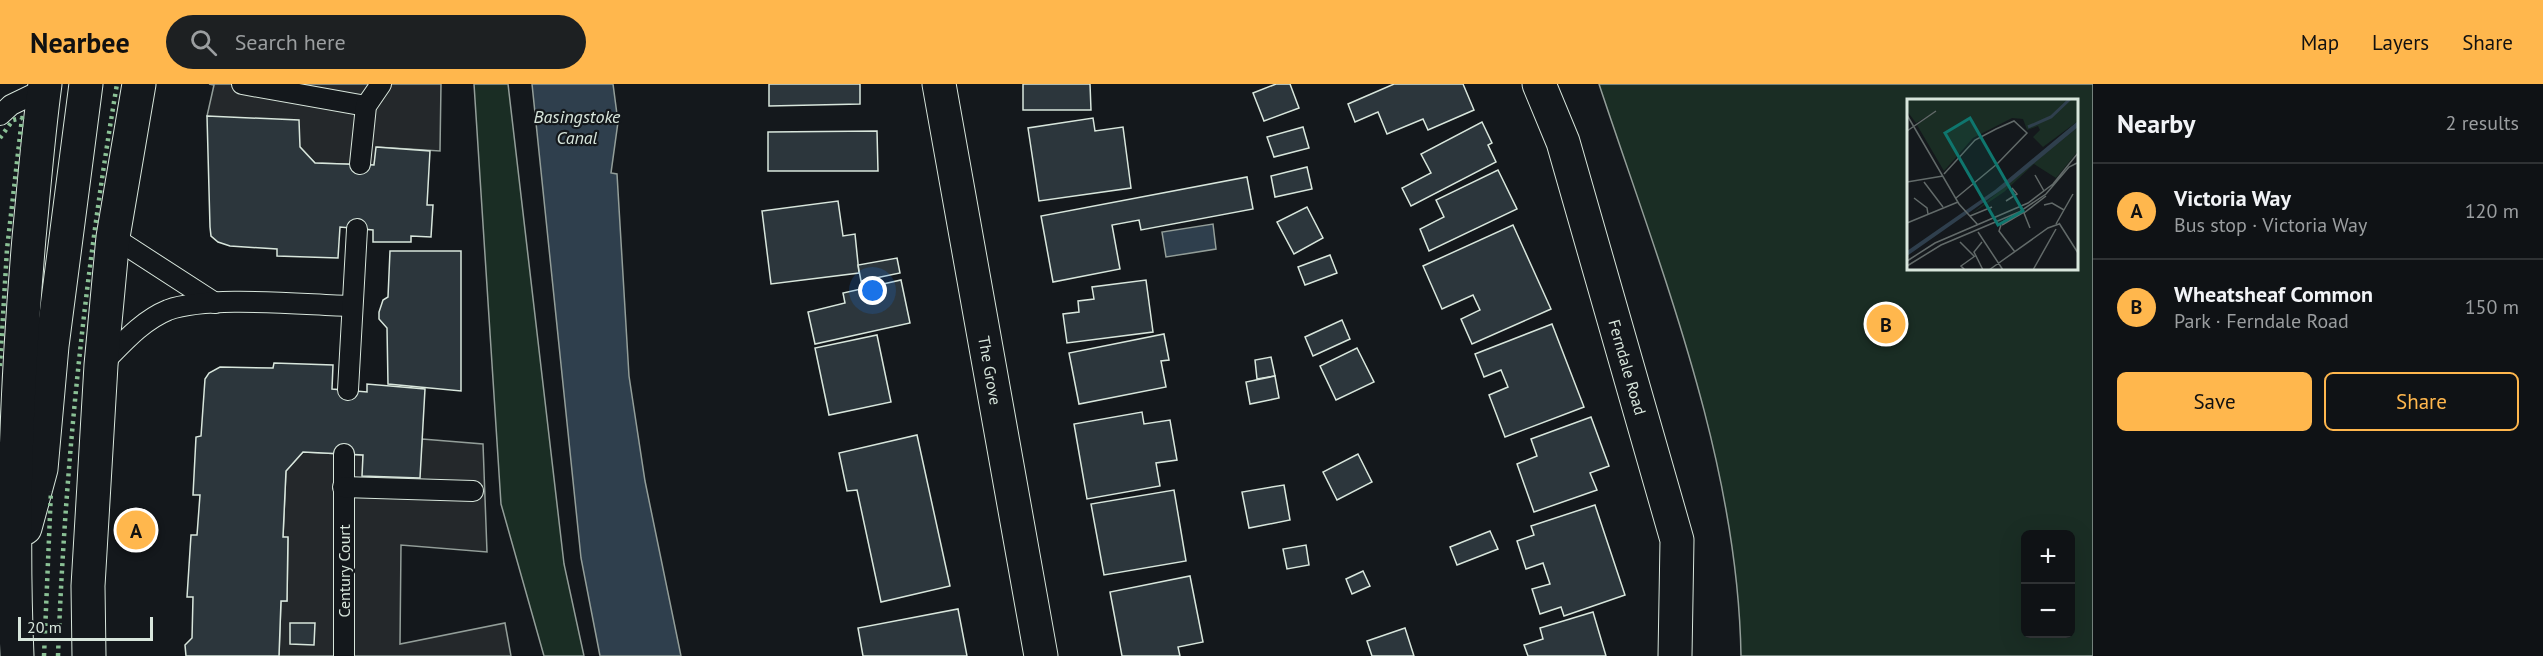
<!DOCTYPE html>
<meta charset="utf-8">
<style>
:root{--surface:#0f1215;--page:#1d2022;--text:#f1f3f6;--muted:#9b9ea0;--line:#2f3234;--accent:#ffb74d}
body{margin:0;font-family:"PT Sans",sans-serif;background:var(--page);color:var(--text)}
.controls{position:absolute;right:18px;bottom:18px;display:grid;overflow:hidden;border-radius:9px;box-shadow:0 6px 24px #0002}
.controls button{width:54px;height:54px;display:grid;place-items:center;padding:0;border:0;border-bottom:2px solid var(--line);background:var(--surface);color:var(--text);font:30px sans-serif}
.scale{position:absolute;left:18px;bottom:15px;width:135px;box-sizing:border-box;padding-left:6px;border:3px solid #d8e6dc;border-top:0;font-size:16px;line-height:21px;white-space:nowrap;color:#d8e6dc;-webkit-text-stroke:4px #14181c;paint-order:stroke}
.you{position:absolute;left:873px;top:207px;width:21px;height:21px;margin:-15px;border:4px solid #fff;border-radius:50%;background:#1a73e8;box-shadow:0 0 0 9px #1a73e833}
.badge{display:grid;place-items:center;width:39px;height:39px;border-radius:50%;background:var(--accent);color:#111;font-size:20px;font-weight:700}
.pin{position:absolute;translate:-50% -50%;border:3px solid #fff;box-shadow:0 2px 6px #0006}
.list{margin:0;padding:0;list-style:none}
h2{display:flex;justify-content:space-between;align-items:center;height:78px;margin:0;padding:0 24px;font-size:26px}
h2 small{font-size:20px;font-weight:400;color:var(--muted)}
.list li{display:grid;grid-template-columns:39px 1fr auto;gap:18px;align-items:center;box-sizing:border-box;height:96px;padding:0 24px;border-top:2px solid var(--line)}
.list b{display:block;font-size:22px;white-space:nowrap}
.list p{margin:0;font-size:20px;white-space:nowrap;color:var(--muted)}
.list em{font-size:20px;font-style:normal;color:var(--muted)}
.actions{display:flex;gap:12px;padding:18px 24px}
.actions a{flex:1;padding:14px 0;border:2px solid var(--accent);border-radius:9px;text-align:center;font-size:21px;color:var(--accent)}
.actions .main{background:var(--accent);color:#111}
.icon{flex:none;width:33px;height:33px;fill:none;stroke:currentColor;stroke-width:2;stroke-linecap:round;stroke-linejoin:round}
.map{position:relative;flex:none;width:2093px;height:572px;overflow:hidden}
header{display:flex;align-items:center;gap:36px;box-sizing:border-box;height:84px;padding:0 30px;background:var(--accent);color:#111}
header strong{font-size:28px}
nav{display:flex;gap:33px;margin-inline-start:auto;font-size:21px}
.search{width:420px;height:54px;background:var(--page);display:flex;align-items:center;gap:15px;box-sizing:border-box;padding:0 21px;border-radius:33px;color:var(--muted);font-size:22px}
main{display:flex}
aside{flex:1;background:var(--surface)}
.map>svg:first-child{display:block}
.green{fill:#1a2d24;stroke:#939e99;stroke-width:1.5;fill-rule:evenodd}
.parking{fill:#24282b;stroke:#939e99;stroke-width:1.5}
.water{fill:#2f3f4d;stroke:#939e99;stroke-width:1.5}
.building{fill:#2c363c;stroke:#d8e6dc;stroke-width:1.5}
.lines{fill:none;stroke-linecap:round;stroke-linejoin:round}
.service-casing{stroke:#d8e6dc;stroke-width:22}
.minor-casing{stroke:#d8e6dc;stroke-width:35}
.primary-casing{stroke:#d8e6dc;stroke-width:35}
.service{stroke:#14181c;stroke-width:20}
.minor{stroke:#14181c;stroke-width:33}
.primary{stroke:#14181c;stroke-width:33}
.hedge{stroke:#8ac095;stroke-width:4.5;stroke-dasharray:3 4.5;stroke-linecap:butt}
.labels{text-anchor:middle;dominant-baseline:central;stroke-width:4.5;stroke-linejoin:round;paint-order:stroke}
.street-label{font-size:16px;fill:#d8e6dc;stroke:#14181c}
.water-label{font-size:18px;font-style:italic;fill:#d8e6dc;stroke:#14181c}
.inset-river{fill:none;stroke:#2f3f4d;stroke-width:3}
.inset-road{fill:none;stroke:#626a69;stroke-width:1.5}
.view{fill:#0f766e;fill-opacity:0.15;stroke:#0f766e;stroke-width:3}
.inset-edge{fill:none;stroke:#d8e6dc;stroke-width:3}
</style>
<header>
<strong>Nearbee</strong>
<div class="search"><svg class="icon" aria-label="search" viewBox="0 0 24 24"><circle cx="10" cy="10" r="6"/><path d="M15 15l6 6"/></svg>Search here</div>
<nav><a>Map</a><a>Layers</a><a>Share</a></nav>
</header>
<main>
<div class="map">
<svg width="2093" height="572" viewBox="0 0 2093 572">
<rect width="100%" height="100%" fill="#14181c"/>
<g class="green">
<polygon points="474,0 508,0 564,480 584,572 544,572 501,420"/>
<path d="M1599,0H2093V572H1741C1738,376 1660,184 1599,0ZM2076,16V184H1908V16ZM2070,450V550H2026V450Z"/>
</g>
<g class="parking">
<polygon points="209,0 441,0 440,67 377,63 374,81 315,79 300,63 207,32 214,1"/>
<polygon points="422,355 483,360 487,468 401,461 400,560 505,539 511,572 279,572 281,517 287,517 288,454 283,453 286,387 303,368 363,371 363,392 419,394"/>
</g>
<g class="water">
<polygon points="532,0 613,0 618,38 611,89 617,90 629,292 645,397 681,572 600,572 581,474"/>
<polygon points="1213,140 1216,165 1166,173 1162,148"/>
</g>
<g class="building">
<polygon points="769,0 860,0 860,20 769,22"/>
<polygon points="1023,0 1090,0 1091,26 1023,26"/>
<polygon points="1276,0 1290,0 1299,24 1264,37 1253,9"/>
<polygon points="1394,0 1463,0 1474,26 1428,46 1423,35 1387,50 1378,28 1355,38 1348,20"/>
<polygon points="207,32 299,36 300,63 315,79 374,81 376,63 430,67 427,121 433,121 431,153 411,152 411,158 373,158 373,146 340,143 338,174 277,172 277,165 230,162 218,158 211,152 210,143"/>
<polygon points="1093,34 1095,47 1123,43 1131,104 1039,117 1028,44"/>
<polygon points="1482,38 1492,59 1488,61 1496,78 1411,122 1402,104 1431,89 1421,70"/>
<polygon points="1303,43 1309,64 1274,73 1267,53"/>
<polygon points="877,47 878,87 768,87 768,48"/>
<polygon points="1307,83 1312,105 1275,113 1271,92"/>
<polygon points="1498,86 1517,125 1429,167 1420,145 1444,133 1436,116"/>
<polygon points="1247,93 1253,125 1141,146 1139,136 1112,141 1120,185 1053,198 1041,132"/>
<polygon points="838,117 843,152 855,150 859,189 771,200 762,127"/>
<polygon points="1307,123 1323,154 1294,170 1277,138"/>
<polygon points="1513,141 1551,225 1472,260 1461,235 1480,226 1473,211 1442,225 1423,182"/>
<polygon points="390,167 461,167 461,307 388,300 387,244 379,235 379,228 383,216 388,213"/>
<polygon points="1330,171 1337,189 1305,201 1298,183"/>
<polygon points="897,174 900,189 861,197 858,181"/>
<polygon points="901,196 910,239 815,260 808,228 845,219 843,209"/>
<polygon points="1146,196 1153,248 1067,259 1063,230 1079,228 1078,217 1094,215 1092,203"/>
<polygon points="1342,236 1350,255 1313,272 1305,253"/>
<polygon points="1552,240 1584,323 1505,353 1489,311 1508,303 1501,286 1484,293 1475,270"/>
<polygon points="1164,250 1169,276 1161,277 1166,303 1079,320 1069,269"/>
<polygon points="877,251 891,318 829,331 815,264"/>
<polygon points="1357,264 1374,298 1336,316 1320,282"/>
<polygon points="1271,273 1275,292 1257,295 1255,276"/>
<polygon points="274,279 333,281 332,305 367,308 367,300 425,305 420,394 362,392 363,371 303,368 286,387 283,453 288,453 287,517 281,517 279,572 186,572 185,561 192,554 193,513 187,513 191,451 197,451 200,411 193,411 196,353 201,352 205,295 209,289 220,283 273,284"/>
<polygon points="1275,292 1279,314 1250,320 1246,298"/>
<polygon points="1142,328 1144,340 1170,336 1177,376 1156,379 1160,402 1087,415 1074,340"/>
<polygon points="1591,333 1609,382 1590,389 1597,406 1534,428 1517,380 1537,372 1531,355"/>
<polygon points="917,351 950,502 881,518 857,406 847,407 839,369"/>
<polygon points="1358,370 1372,398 1337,416 1323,388"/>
<polygon points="1284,401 1290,436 1249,444 1242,408"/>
<polygon points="1174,406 1186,477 1104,491 1091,420"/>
<polygon points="1595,421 1625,511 1564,532 1561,523 1540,530 1532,505 1550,500 1543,479 1526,485 1517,457 1534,451 1531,442"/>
<polygon points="1490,447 1498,465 1457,481 1450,463"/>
<polygon points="1306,461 1309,481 1287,485 1283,465"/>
<polygon points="1363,487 1370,502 1352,510 1346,495"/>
<polygon points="1190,492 1203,558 1178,563 1180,572 1122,572 1110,508"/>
<polygon points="958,525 967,572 863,572 858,544"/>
<polygon points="1593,528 1606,572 1528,572 1524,561 1543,555 1540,544"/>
<polygon points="290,539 315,539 314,561 290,560"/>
<polygon points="1405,544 1414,572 1372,572 1367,557"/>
</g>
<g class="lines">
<g class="service-casing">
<g id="service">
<polyline points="242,0 366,22"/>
<polyline points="0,31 11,21 44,5"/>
<polyline points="360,80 366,22 381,0"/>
<polyline points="113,153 215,219"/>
<path d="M101,281C121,261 141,237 168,226C210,211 304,221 351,222"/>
<polyline points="348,306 357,145"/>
<polyline points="344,370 344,572"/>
<polyline points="343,403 473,407"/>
</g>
</g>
<g class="minor-casing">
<g id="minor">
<path id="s1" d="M939,0L1041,572"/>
<path id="s2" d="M1539,0L1563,58L1677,456L1675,572"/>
</g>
</g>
<g class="primary-casing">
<g id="primary">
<polyline points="25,444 41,385 52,262 86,0"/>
<path d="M17,572C11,432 17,294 29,154C34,103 38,51 45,0"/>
<polyline points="89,572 88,502 101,281 113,153 139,0"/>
</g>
</g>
<use href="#service" class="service"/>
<use href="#minor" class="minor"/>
<use href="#primary" class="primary"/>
<g class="hedge">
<polyline points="0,54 13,36 22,34 7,165 0,282"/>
<polyline points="44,572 51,407"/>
<path d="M58,572C65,380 85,190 117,0"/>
</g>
</g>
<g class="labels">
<g class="street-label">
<text stroke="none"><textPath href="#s2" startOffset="297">Ferndale Road</textPath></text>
<text stroke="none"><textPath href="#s1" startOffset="291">The Grove</textPath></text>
<text transform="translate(344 487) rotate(-90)">Century Court</text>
</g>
<g class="water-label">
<text x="577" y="32">Basingstoke<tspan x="577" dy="21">Canal</tspan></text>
</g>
</g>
<g transform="translate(1907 15)">
<rect width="171" height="171" fill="#14181c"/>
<path d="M0,0H171V22L136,48L126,38L133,31L131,27L120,31L116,20L105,19L66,39L37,72L10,26L31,11L9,24L0,12ZM171,28V52L149,79L127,65L97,93L63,116Z" fill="#1a2d24"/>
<path d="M171,22V28L97,89L0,157V152L88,91Z" fill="#2f3f4d"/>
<path class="inset-river" d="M121,28L144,18L163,0"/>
<path class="inset-road" d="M0,16L52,105L71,126M0,32L29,12M37,75L68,41L89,30L107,22L120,34L90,65L49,99M128,76L137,92M0,83L36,77M17,83L36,108M7,99L20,109L21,115M99,102L110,95L105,89M137,106L145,104L157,111M63,117L85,108M0,124L51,103M152,124L171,154M149,125L166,95M94,126L92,132L108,153M95,126L117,113M123,129L117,114L139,97M71,133L96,171M53,143L67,157M75,143L67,153L76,171M0,162L28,144L121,104L146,85L171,54M0,167L34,146L112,113L139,95L162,68L170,64M58,171L54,167L68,157M82,171L141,129L152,125M126,171L149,130"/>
<path class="view" d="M63,19L116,112L91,126L38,34Z"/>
<rect width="171" height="171" class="inset-edge"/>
</g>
</svg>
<div class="controls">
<button>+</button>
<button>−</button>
</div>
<div class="scale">20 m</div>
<div class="you"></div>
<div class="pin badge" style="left:136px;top:446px">A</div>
<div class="pin badge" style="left:1886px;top:240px">B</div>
</div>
<aside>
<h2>Nearby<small>2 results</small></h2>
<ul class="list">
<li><span class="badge">A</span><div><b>Victoria Way</b><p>Bus stop · Victoria Way</p></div><em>120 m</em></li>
<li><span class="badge">B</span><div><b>Wheatsheaf Common</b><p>Park · Ferndale Road</p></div><em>150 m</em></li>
</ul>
<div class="actions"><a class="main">Save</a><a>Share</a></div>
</aside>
</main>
